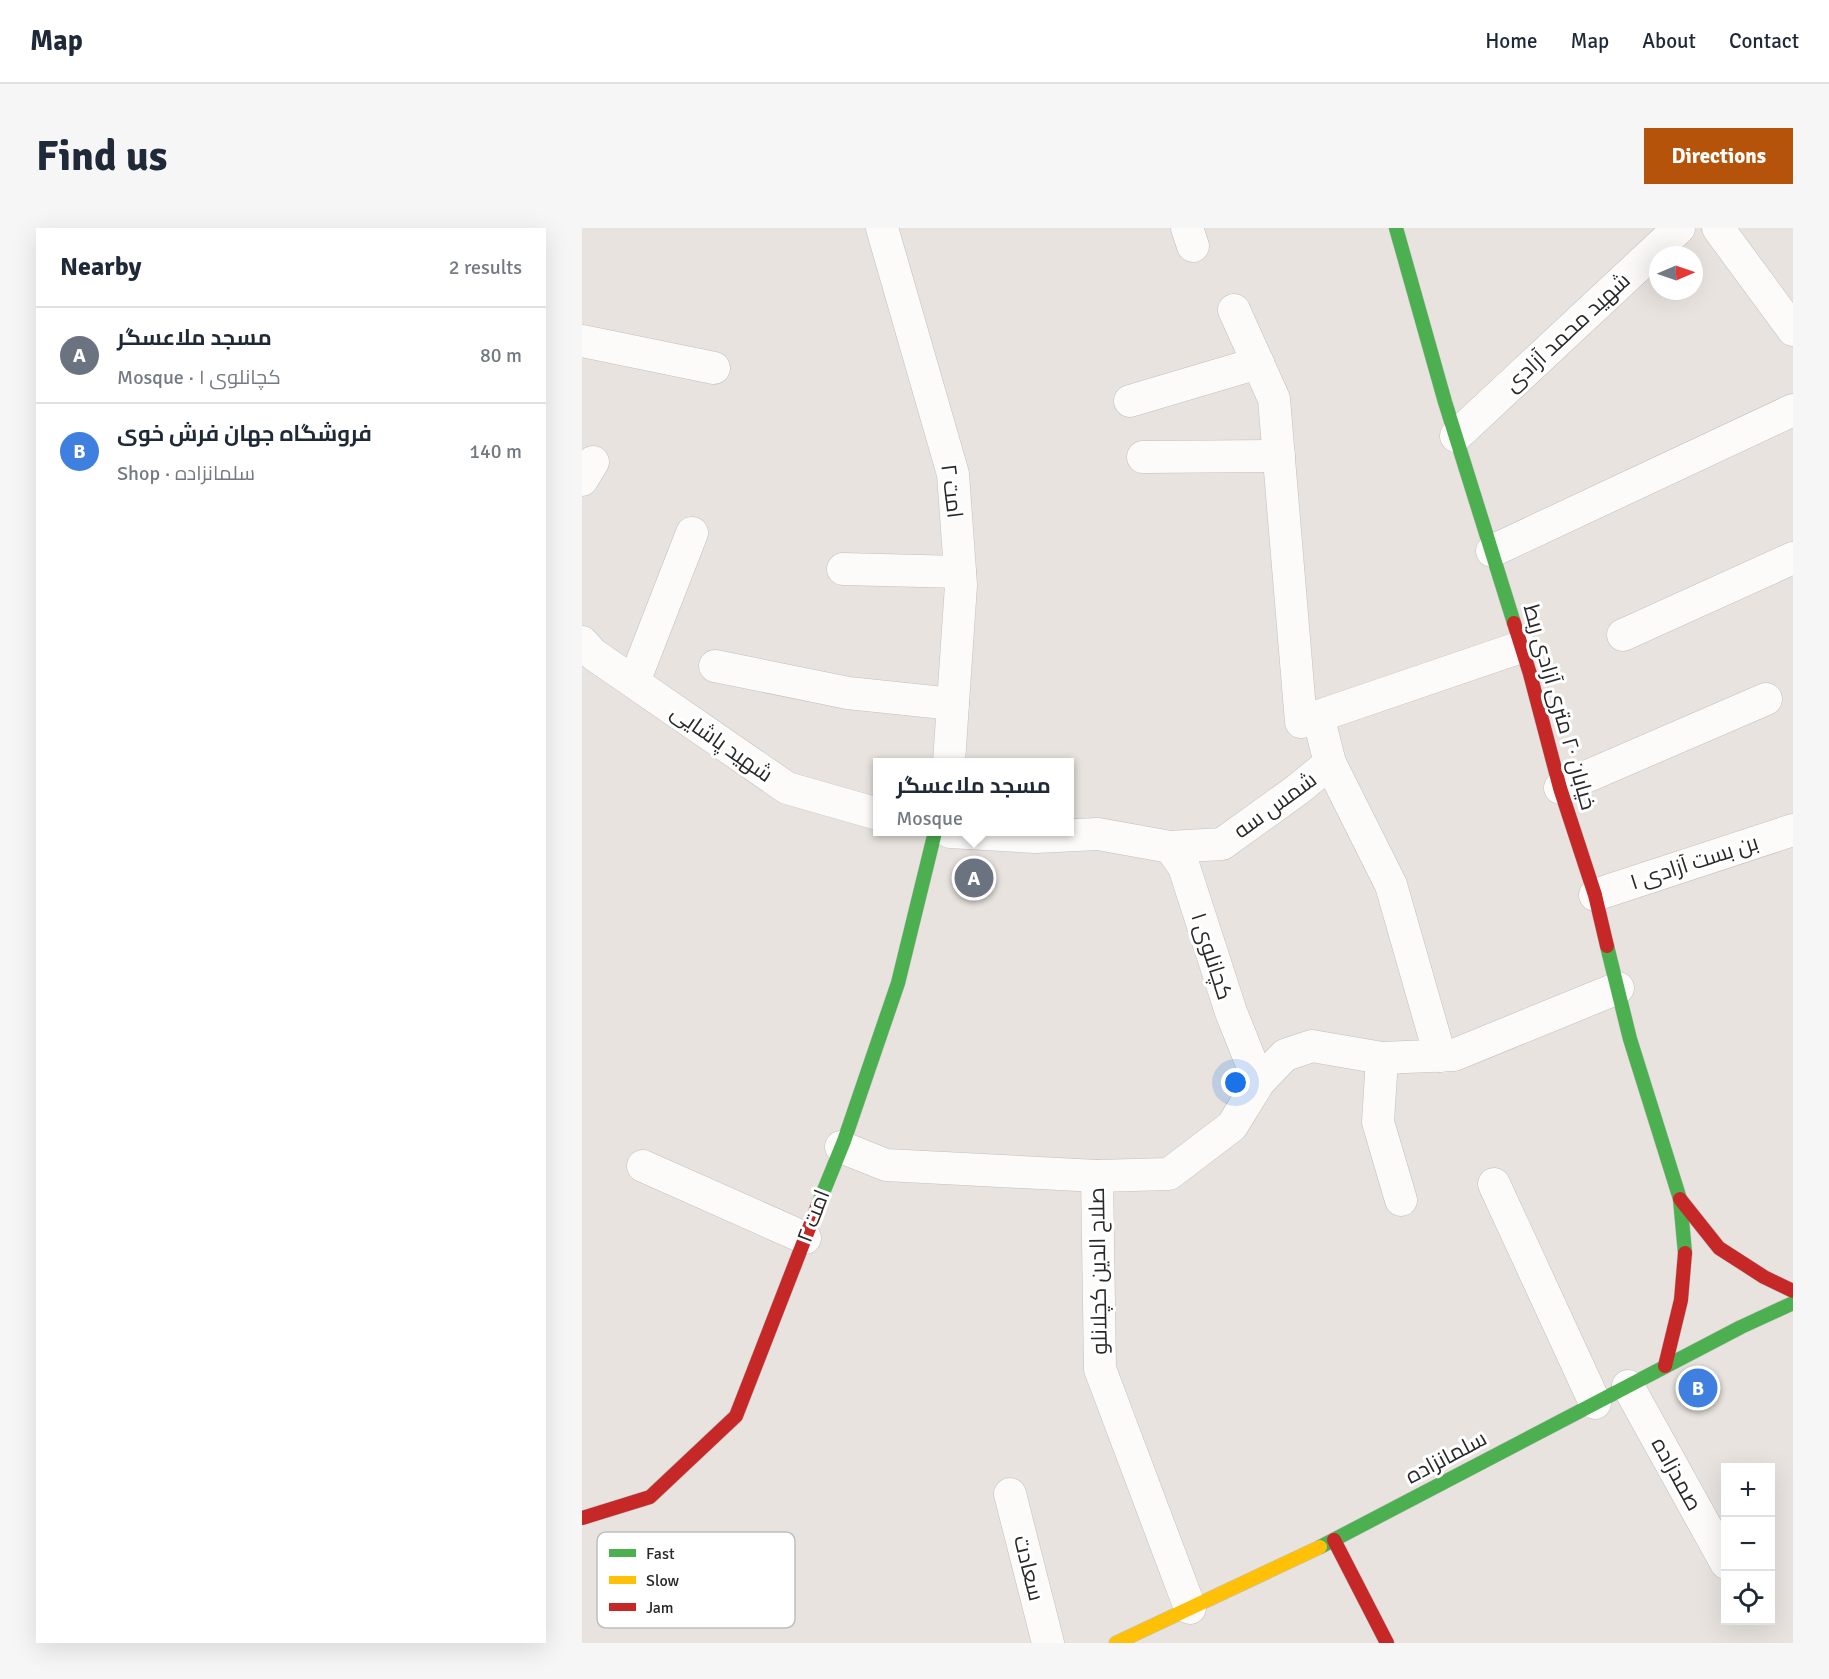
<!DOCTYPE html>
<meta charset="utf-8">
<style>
:root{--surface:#fff;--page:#f6f6f7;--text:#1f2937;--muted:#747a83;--line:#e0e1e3;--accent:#b45309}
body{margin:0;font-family:Signika,Cairo,sans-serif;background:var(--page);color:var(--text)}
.controls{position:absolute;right:18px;bottom:18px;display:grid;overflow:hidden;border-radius:0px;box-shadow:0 6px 24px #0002}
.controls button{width:54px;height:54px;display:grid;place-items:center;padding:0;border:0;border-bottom:2px solid var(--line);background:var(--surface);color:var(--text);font:30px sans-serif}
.compass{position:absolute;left:1067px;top:18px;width:54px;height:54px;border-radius:50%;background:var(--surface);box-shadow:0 6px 24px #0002;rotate:88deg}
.you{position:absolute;left:654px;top:855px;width:21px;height:21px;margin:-15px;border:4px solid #fff;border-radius:50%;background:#1a73e8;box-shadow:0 0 0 9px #1a73e833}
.badge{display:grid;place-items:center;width:39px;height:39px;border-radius:50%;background:var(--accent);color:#fff;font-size:20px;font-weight:700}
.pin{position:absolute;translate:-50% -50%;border:3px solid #fff;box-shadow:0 2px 6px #0006}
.popup{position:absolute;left:291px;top:530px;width:201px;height:78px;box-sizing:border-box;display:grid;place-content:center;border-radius:0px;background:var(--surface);filter:drop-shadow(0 2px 4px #0005);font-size:20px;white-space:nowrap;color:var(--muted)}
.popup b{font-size:22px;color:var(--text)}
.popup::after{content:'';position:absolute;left:50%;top:100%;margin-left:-12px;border:12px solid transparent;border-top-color:var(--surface)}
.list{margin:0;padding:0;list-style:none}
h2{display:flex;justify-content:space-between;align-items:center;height:78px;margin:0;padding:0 24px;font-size:26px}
h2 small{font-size:20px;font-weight:400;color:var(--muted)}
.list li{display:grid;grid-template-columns:39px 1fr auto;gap:18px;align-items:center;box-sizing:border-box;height:96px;padding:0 24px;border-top:2px solid var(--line)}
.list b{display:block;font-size:22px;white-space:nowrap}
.list p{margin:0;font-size:20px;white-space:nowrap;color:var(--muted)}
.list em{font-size:20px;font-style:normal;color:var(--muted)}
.icon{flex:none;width:33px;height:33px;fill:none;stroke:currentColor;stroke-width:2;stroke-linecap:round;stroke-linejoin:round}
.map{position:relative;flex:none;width:1211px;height:1415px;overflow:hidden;border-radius:0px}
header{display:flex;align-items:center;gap:36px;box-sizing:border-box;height:84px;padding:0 30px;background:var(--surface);border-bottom:2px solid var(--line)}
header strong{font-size:28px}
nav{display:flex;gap:33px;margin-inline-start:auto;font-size:21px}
.intro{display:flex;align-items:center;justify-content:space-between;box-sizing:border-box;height:144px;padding:0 36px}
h1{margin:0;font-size:42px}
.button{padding:15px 27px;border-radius:0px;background:var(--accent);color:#fff;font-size:21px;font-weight:700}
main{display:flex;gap:36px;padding:0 36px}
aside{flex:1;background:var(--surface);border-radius:0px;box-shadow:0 6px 24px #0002}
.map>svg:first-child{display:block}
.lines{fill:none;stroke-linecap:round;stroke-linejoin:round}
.street-casing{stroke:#c1bfc0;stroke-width:33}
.fast-casing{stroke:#c1bfc0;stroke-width:15}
.slow-casing{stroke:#c1bfc0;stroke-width:15}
.jam-casing{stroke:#c1bfc0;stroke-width:15}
.street{stroke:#fcfbfa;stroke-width:32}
.fast{stroke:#4caf50;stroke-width:14}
.slow{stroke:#ffc107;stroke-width:14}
.jam{stroke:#c62828;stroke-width:14}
.labels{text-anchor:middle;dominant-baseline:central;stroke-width:6;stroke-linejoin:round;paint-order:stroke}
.street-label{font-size:22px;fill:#292929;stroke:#fff}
.key{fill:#fff;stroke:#bfbfbf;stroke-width:1.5}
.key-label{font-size:16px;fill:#292929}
</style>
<header>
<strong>Map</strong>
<nav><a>Home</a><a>Map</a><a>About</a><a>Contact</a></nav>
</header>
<div class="intro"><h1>Find us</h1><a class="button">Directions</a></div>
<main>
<aside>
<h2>Nearby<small>2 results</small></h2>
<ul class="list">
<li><span class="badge" style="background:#6b7280">A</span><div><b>مسجد ملاعسگر</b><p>Mosque · کچانلوی ۱</p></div><em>80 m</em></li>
<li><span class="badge" style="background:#3f7fe0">B</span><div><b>فروشگاه جهان فرش خوی</b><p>Shop · سلمانزاده</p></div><em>140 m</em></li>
</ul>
</aside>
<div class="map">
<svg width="1211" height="1415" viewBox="0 0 1211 1415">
<rect width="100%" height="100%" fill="#e8e3de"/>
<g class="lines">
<g class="street-casing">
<g id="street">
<polyline points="300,0 371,246 379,357 367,534"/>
<polyline points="605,0 611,18"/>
<polyline points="1136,0 1211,102"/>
<polyline points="652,82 692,171 719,494 939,419"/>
<polyline points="0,113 132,140"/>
<polyline points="548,173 676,135"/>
<polyline points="874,208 1097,0"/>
<polyline points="561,229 697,228"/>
<polyline points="0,252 11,234"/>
<polyline points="910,323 1211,182"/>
<polyline points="261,341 378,344"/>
<polyline points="1041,407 1211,330"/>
<polyline points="0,414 11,426 205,560 296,586"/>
<polyline points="133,438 266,465 371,476"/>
<polyline points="52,454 110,305"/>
<polyline points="748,535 809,657 858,828"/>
<polyline points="978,560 1184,471"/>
<polyline points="368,604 453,609 516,606 588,619 602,639 649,784 677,854 650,898 587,946 515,948"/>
<polyline points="588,619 640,616 715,562 748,535 736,488"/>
<polyline points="1013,667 1211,602"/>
<polyline points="800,830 796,894 819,972"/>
<polyline points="677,854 703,827 730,818 800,830 872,827 1036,760"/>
<polyline points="259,919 304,937 515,948 518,1141 608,1380"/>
<polyline points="61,938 223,1010"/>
<polyline points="912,956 1013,1175"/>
<polyline points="1046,1158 1144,1335"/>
<polyline points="428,1266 466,1415"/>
</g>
</g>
<g class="fast-casing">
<g id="fast">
<polyline points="814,0 863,174 932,395"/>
<polyline points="1025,718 1048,811 1098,971 1103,1025"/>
<polyline points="236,977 262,913 316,755 353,604"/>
<polyline points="738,1319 1159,1099 1211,1075"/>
</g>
</g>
<g class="slow-casing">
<polyline id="slow" points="534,1415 738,1319"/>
</g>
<g class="jam-casing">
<g id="jam">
<polyline points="932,395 948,446 978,560 1013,667 1025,718"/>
<polyline points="1098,971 1137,1020 1182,1049 1211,1063"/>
<polyline points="1083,1138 1099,1072 1103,1025"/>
<polyline points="0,1290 68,1269 154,1188 236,977"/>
<polyline points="752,1312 805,1415"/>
</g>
</g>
<use href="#street" class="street"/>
<use href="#fast" class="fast"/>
<use href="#slow" class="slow"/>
<use href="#jam" class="jam"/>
</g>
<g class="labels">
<g class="street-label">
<text transform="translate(985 104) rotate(-43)">شهید محمد آزادی</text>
<text transform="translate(370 263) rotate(83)">امت ۲</text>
<text transform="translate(978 479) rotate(74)">خیابان ۲۰ متری آزادی ربط</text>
<text transform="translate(140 515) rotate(35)">شهید پاشایی</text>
<text transform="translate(693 577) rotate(-36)">شمس سه</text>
<text transform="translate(1112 634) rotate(-18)">بن بست آزادی ۱</text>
<text transform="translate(630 728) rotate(72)">کچانلوی ۱</text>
<text transform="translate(231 988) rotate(-69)">امت ۲</text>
<text transform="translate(516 1043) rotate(-91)">صلاح الدین کچلانلو</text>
<text transform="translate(864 1229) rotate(-28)">سلمانزاده</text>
<text transform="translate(1095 1246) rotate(61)">صمدزاده</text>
<text transform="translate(447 1340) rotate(76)">سعادت</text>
</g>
</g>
<rect x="15" y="1304" width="198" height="96" rx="9" class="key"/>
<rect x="27" y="1321" width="27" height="8" fill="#4caf50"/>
<rect x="27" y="1348" width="27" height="8" fill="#ffc107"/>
<rect x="27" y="1375" width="27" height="8" fill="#c62828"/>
<g class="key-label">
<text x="64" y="1331">Fast</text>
<text x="64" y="1358">Slow</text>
<text x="64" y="1385">Jam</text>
</g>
</svg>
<div class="controls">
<button>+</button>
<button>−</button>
<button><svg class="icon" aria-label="locate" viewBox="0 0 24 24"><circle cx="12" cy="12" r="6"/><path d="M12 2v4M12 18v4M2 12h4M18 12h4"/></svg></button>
</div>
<svg class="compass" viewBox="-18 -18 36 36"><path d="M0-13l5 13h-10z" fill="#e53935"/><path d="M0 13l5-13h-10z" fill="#747a83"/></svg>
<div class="you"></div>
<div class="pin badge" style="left:392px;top:650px;background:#6b7280">A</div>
<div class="popup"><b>مسجد ملاعسگر</b>Mosque</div>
<div class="pin badge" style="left:1116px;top:1160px;background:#3f7fe0">B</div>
</div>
</main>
